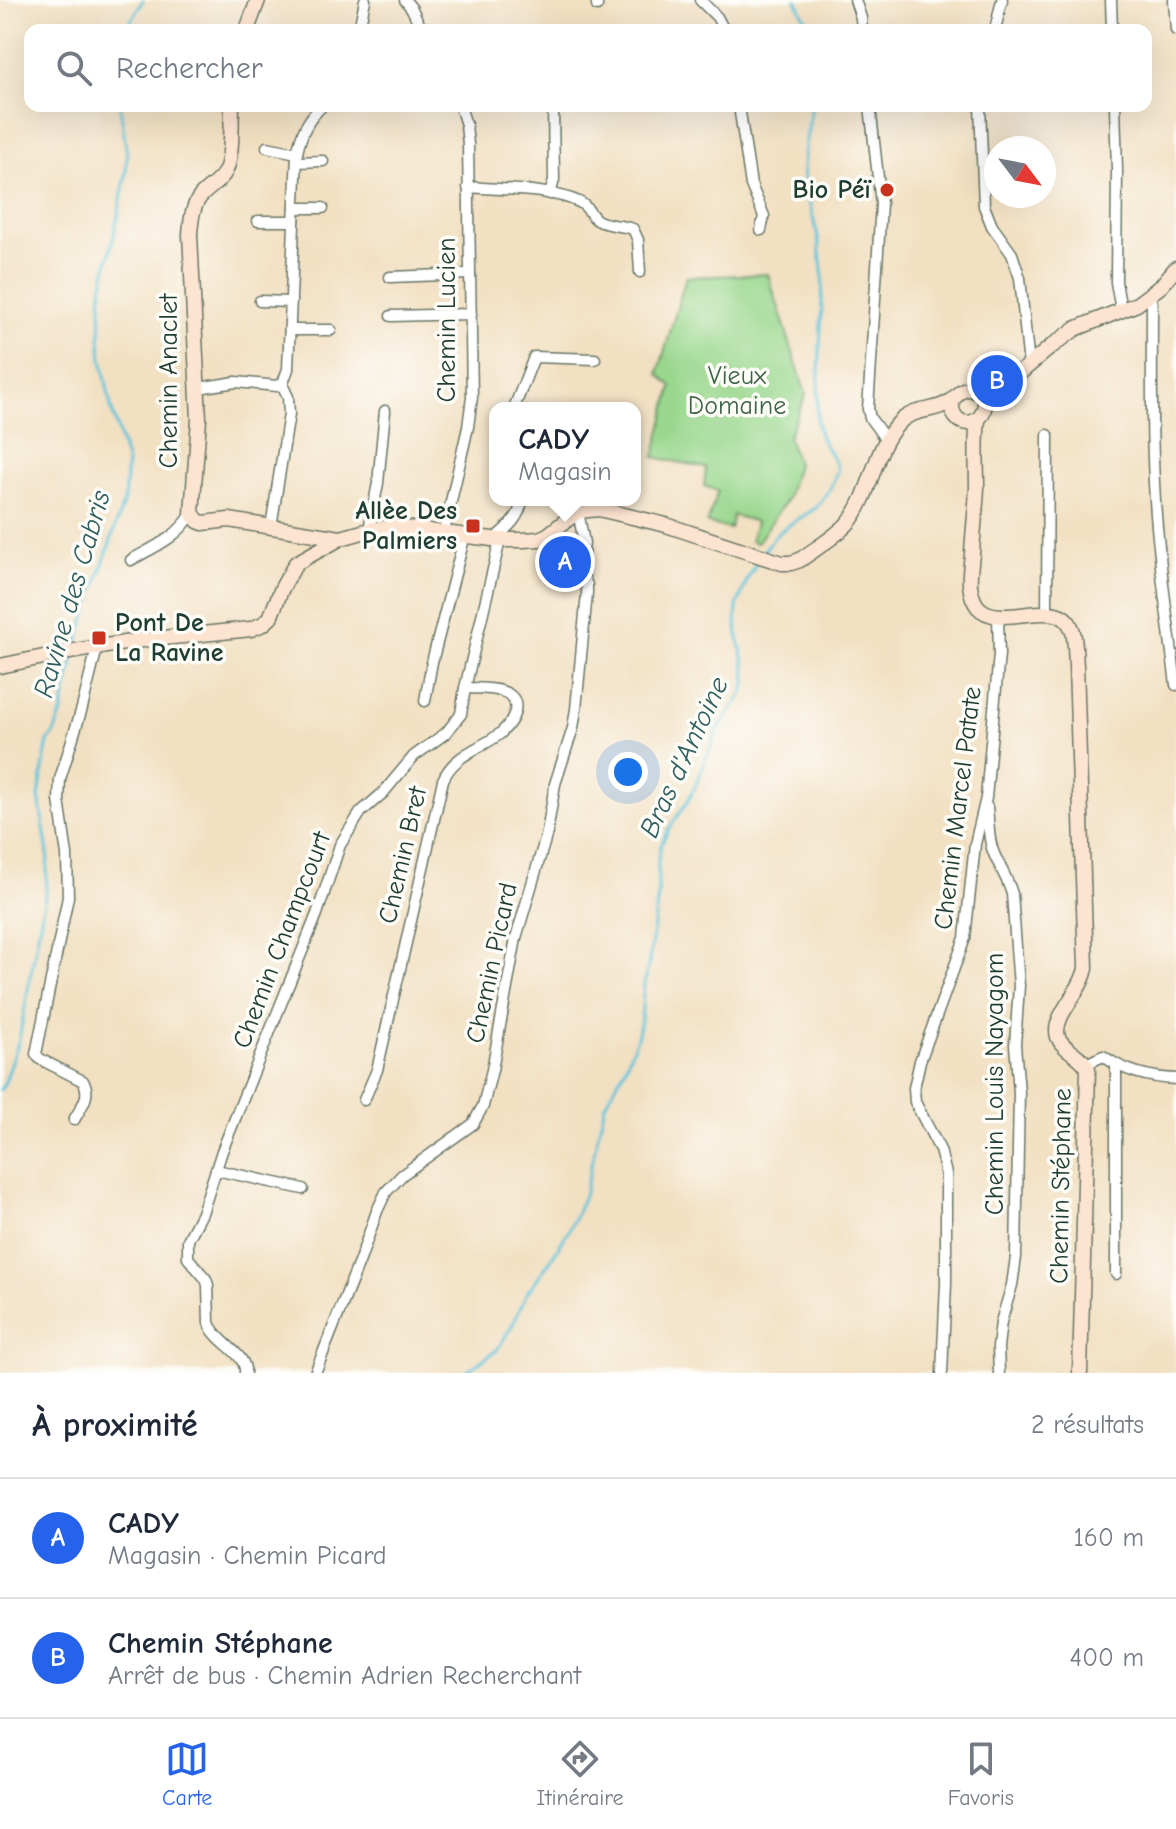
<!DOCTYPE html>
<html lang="fr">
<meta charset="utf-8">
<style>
:root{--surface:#fff;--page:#f2f2f3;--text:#1f2937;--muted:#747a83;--line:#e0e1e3;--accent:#2563eb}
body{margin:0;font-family:"Comic Neue",sans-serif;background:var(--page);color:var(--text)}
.compass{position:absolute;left:984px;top:136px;width:72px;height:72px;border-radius:50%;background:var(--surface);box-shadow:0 8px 32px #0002;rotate:122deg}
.you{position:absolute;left:628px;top:772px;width:28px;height:28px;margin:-20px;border:6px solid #fff;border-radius:50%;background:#1a73e8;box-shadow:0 0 0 12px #1a73e833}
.badge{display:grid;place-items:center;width:52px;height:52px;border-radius:50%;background:var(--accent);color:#fff;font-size:26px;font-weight:700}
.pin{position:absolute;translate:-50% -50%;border:4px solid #fff;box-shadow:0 2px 8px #0006}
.popup{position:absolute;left:489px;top:402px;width:152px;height:104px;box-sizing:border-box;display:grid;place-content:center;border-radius:16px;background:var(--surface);filter:drop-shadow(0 2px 6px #0005);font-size:26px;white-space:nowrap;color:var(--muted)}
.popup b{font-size:30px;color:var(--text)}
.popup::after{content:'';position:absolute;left:50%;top:100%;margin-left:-16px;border:16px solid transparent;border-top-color:var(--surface)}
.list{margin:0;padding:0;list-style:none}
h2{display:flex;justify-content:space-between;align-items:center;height:104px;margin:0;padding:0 32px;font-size:34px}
h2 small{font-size:26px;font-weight:400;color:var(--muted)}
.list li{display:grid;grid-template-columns:52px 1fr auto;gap:24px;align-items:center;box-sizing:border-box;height:120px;padding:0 32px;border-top:2px solid var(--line)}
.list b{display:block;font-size:30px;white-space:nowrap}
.list p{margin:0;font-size:26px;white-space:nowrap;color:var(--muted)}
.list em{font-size:26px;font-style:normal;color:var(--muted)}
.icon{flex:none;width:44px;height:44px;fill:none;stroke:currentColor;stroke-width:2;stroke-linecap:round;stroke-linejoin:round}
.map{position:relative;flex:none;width:1176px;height:1373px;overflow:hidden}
.search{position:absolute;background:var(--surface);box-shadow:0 8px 32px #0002;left:24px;right:24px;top:24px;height:88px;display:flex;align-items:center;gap:20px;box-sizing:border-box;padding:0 28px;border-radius:16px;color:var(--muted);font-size:30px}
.sheet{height:344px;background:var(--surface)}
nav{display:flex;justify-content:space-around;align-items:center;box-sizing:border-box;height:112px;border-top:2px solid var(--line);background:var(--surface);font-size:22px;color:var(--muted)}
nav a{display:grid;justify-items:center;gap:4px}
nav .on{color:var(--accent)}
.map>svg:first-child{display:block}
.garden{fill:#99d78d;stroke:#5c8a60;stroke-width:2}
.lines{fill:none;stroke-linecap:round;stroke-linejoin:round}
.stream{stroke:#5dc3da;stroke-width:3}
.street-casing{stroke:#697666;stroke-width:13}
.secondary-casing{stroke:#697666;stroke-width:17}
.street{stroke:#fff;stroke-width:10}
.secondary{stroke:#fde4d1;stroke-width:14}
.poi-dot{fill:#c8321e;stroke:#fdfcf7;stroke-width:3}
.labels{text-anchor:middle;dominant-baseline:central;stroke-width:7;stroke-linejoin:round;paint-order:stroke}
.poi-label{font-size:26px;font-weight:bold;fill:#1f3d34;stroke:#fdfcf7;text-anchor:end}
.street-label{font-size:26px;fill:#1f3d34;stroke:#fdfcf7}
.park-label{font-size:26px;fill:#3e644a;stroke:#fdfcf7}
.water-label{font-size:28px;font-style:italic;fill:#2e5e5e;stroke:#fdfcf7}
</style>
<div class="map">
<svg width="1176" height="1373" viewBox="0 0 1176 1373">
<rect width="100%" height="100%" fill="#fdfcf7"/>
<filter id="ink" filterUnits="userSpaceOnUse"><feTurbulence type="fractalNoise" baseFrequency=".0125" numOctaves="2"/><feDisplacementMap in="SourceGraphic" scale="16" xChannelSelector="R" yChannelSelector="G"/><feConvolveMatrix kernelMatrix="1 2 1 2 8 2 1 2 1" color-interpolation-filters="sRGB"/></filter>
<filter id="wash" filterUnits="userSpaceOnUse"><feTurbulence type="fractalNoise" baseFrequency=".006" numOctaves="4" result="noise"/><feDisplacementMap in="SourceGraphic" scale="32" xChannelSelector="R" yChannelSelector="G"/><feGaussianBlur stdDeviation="1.8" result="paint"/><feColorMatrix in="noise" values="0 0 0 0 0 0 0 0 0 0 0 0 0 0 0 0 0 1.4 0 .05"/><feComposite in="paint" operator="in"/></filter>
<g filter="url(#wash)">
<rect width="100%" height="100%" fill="#f2e0c2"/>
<polygon class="garden" points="768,274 806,394 788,437 797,464 787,499 757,543 751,541 756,522 733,515 730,529 707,523 718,491 704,486 706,468 654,457 672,386 658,374 686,277"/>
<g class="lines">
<g class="stream">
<polyline points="796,0 811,30"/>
<polyline points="126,30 143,0"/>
<path d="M763,552L776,535L786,527L816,508L830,489L838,469C830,447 819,445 817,420L823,278L818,237L805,186L803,169L805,145L812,106"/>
<polyline points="76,647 124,500 127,463 111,407 102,360 100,336 102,288 118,216 126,172 127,155 120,106"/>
<polyline points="0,1090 5,1082 19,1040 46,890 48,853 39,797 45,756 48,742 55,731 61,715 74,658"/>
<polyline points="464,1373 497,1350 513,1324 527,1293 550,1261 569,1230 584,1196 605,1104 623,1072 637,1038 641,1020 644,984 648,968 658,896 658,861 661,845 668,830 689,799 696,784 717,731 742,695 746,683 745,666 738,636 736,620 737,606 747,580 757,562"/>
</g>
</g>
</g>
<g filter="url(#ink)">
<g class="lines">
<g class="street-casing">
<g id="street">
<polyline points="405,0 412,9 422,30"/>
<polyline points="597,0 597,6"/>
<polyline points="700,0 717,17 724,30"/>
<polyline points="855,0 861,18 862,30"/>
<polyline points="1111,0 1112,30"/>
<polyline points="1174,0 1176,30"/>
<polyline points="359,30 365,0"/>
<polyline points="995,30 1002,0"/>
<polyline points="739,106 751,185 764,216 761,230"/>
<polyline points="870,106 881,204 868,409 870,418 886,440"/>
<polyline points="980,106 984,206 992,226 1012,254 1020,278 1029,366"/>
<polyline points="1115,106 1117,170 1116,282 1121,310"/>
<polyline points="267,147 297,153"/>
<polyline points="297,162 323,161"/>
<path d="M468,187C502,190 548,188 579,202C588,206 590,215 597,220C607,226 622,225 633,229L638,240L640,272"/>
<polyline points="550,194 554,180 553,106"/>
<polyline points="295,208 323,208"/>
<polyline points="258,221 294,221"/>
<polyline points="390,277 470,274"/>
<path d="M1149,296L1152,303C1152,387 1150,472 1160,556C1164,599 1171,642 1176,685"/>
<polyline points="260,301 291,302"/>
<polyline points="391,316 471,314"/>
<polyline points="290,330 331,330"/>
<path d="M198,388L236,382L277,386L283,383L288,369L297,153C301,134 307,120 322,106"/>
<polyline points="514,408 534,357 595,359"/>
<polyline points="271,527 289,414 288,397 282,384"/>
<polyline points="369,530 378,483 385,411"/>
<polyline points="444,532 468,427 472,397 468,144 466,125 460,106"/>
<path d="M494,539C507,528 520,518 522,500"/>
<path d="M131,560C154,547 179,537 192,513"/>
<polyline points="1047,612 1048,435"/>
<polyline points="425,701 432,662 465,535"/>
<path d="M987,807C989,824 988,843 996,858C1002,871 1008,880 1012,894L1019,986L1015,1045L1019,1092L1016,1257L1012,1285L1001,1322L998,1347L999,1373"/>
<path d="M1086,1064L1103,1056C1124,1071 1150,1078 1176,1079"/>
<path d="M364,1100L377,1070L443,780C454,754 481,749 501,733C507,727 513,720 515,711C520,685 481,689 465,688"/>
<path d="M74,1120C81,1107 92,1095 83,1081L40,1059L36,1054L68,897L67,855L59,800L60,779L82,708L97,648"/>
<polyline points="216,1170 303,1189"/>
<polyline points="1116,1274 1116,1066"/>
<path d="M245,1373C247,1353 216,1343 209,1323L208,1285L206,1279L188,1258V1240L202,1213L222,1151L317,914L340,845L361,812L383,793L414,756L446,733L461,714L465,688L500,540"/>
<polyline points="315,1373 360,1260 377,1211 386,1192 402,1175 473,1124 483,1106 492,1070 516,938 547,833 555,784 573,728 576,709 587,593 587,585 581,571 584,543 578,511"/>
<polyline points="942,1373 946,1284 946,1174 940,1150 915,1102 914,1088 920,1061 965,938 975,844 986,798 999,654 998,616"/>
</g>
</g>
<g class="secondary-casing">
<g id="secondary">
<polyline points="247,30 258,0"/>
<path d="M232,106C231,124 233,153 226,170C220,183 208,187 200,197C192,207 191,222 190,234L199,419L192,513L198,521L203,523L229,520L340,538"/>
<path d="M952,401C949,429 984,431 985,402L1052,346L1075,329L1137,304L1161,286L1176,268"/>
<path d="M978,420C975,442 977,465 977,487C976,510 973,532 972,554C971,564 969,575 970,585C971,593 973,601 978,607C1001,632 1060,593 1072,629C1076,640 1075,654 1076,666L1086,967C1084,990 1051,1016 1058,1037C1064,1052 1082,1054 1088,1069L1080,1373"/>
<path d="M0,666L63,653L143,640L251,629L263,624L270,618L282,588L296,563L341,538L373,529L396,527L500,540H524L539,539L548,535L578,511L599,509L666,525L782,563H791L800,560C816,548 836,537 849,522C874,491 873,445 903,419C917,408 935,412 949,402C961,394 961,383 979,393L1005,386"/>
</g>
</g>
<use href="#street" class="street"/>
<use href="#secondary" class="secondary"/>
</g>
</g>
<g class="poi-dot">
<circle cx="887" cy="190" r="8"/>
<rect x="465" y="518" width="16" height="16" rx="4"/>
<rect x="91" y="630" width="16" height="16" rx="4"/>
</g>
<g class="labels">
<g class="poi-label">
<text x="871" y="190">Bio Péï</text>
<text x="457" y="511">Allèe Des<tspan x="457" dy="30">Palmiers</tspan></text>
<text x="115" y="623" text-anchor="start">Pont De<tspan x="115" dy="30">La Ravine</tspan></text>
</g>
<g class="street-label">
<text transform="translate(447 320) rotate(-90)">Chemin Lucien</text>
<text transform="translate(169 381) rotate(-90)">Chemin Anaclet</text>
<text transform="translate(958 808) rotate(-83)">Chemin Marcel Patate</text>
<text transform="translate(403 855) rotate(-77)">Chemin Bret</text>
<text transform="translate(282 940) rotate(-69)">Chemin Champcourt</text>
<text transform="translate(492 963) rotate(-78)">Chemin Picard</text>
<text transform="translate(995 1084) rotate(-90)">Chemin Louis Nayagom</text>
<text transform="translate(1061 1186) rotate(-89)">Chemin Stéphane</text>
</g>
<g class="park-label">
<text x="737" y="376">Vieux<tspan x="737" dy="30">Domaine</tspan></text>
</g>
<g class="water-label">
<text transform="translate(72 594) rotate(-74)">Ravine des Cabris</text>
<text transform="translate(684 757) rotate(-65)">Bras d'Antoine</text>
</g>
</g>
</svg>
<svg class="compass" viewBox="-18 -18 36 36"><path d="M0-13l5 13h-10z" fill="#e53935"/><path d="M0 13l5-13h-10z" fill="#747a83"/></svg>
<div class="you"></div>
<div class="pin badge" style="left:565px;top:562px">A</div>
<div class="popup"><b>CADY</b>Magasin</div>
<div class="pin badge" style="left:997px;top:381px">B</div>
<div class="search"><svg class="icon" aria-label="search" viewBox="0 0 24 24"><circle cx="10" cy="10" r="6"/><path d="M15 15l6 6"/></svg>Rechercher</div>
</div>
<section class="sheet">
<h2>À proximité<small>2 résultats</small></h2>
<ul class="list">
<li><span class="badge">A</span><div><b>CADY</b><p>Magasin · Chemin Picard</p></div><em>160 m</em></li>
<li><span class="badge">B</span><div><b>Chemin Stéphane</b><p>Arrêt de bus · Chemin Adrien Recherchant</p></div><em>400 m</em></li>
</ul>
</section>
<nav>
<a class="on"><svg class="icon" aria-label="map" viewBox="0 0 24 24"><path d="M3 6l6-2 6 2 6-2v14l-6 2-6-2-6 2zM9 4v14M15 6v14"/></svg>Carte</a>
<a><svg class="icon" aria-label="directions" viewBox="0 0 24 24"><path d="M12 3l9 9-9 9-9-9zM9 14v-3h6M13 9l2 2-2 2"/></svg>Itinéraire</a>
<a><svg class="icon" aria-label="saved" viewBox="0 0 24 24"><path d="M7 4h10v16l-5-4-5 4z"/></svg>Favoris</a>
</nav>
